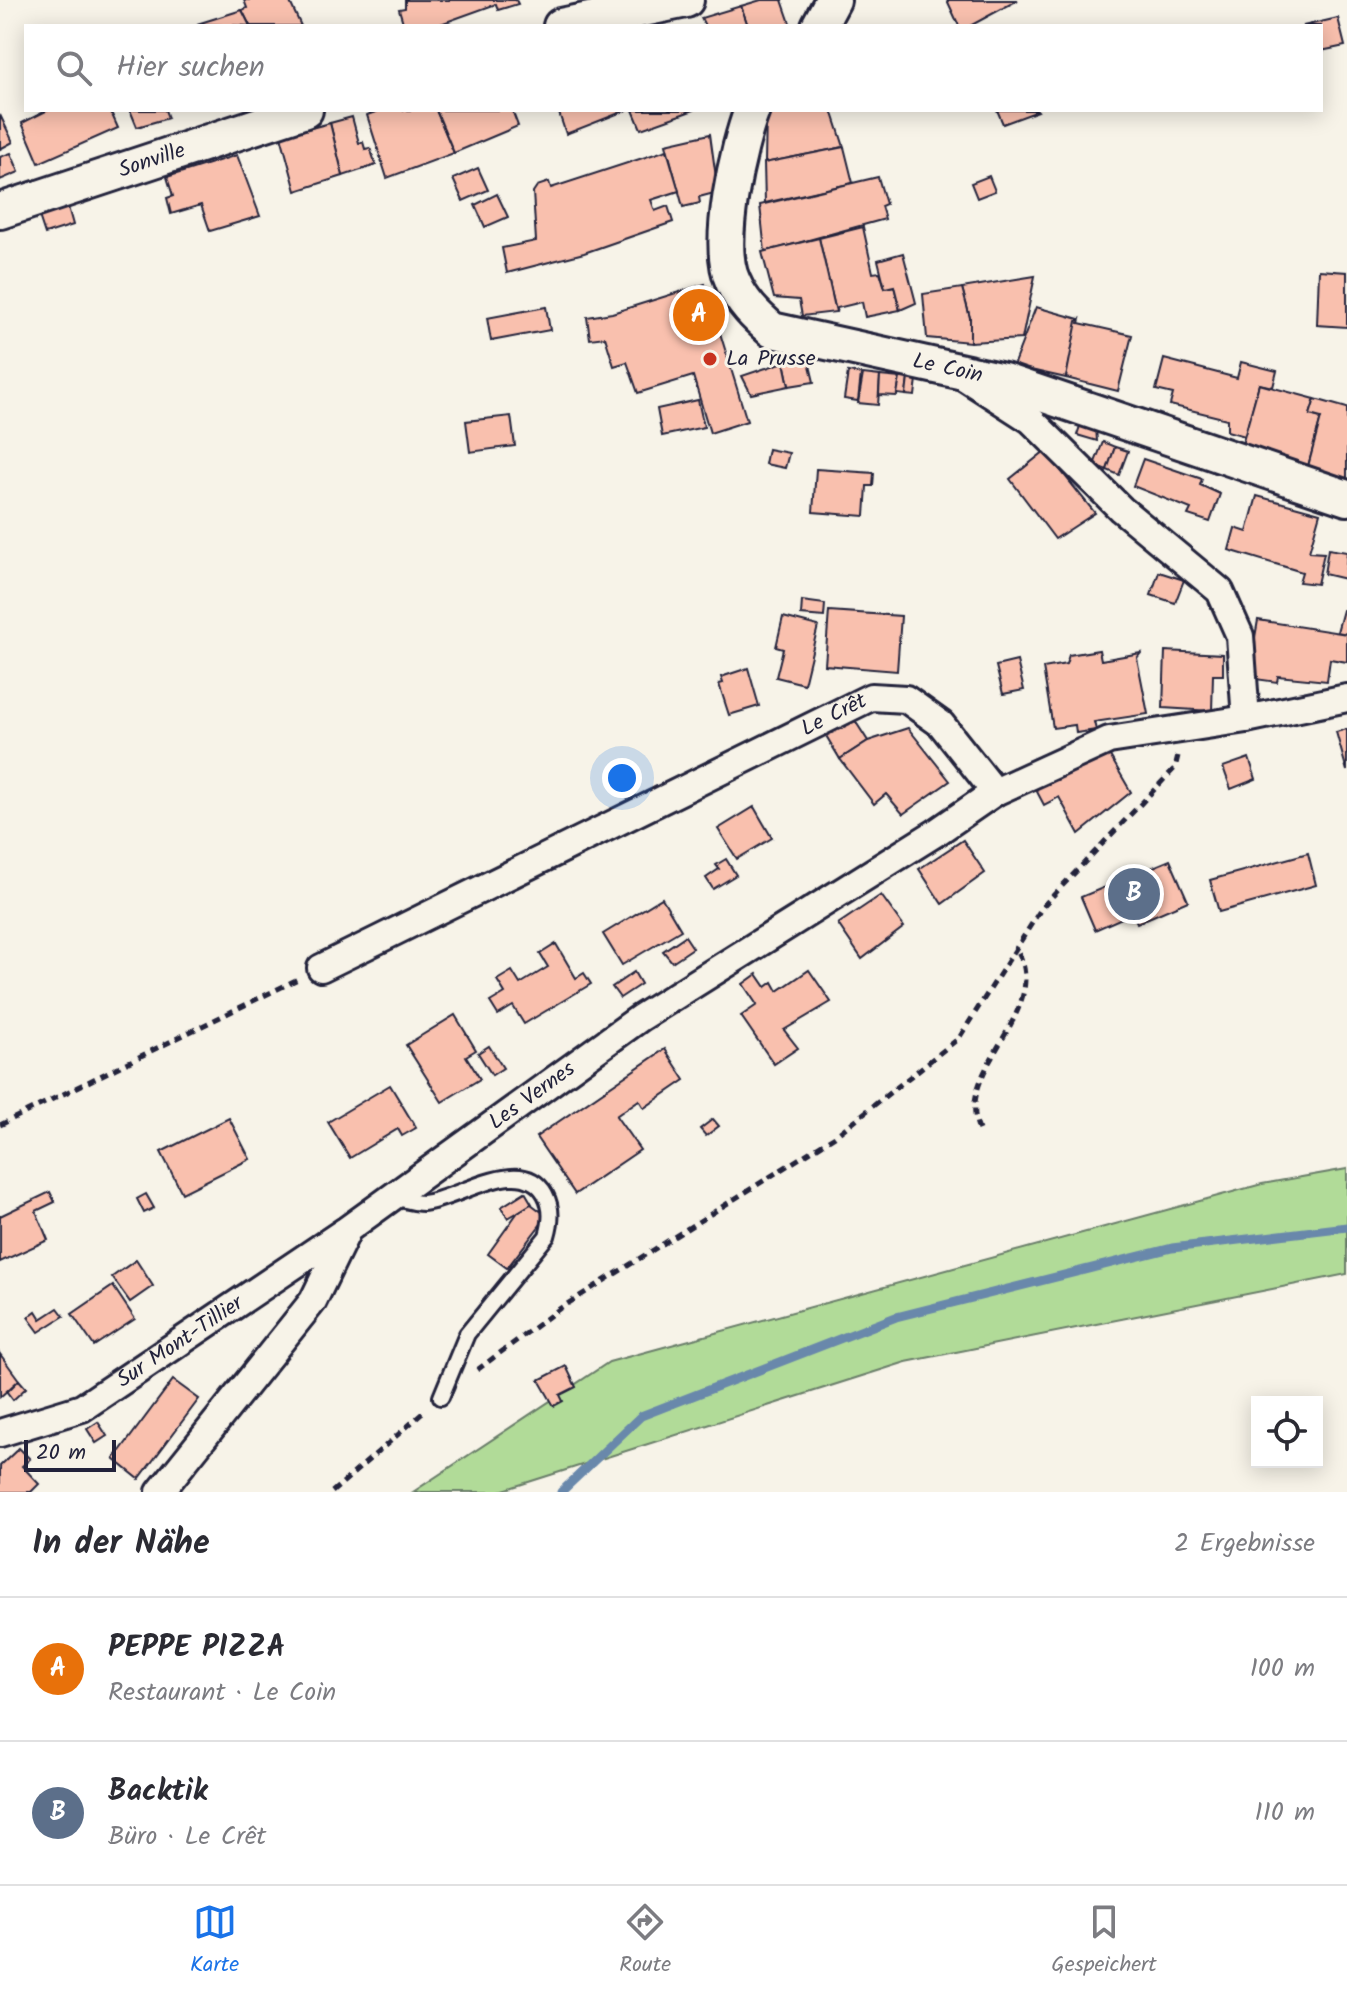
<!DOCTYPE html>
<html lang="de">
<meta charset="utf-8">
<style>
:root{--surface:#fff;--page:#f2f2f3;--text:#2b2b33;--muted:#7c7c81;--line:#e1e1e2;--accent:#1a73e8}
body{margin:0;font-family:Kalam,sans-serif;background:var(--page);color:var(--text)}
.controls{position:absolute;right:24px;bottom:24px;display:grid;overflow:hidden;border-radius:0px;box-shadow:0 4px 20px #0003}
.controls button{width:72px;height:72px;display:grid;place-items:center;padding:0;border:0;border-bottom:2px solid var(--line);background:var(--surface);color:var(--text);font:40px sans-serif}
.scale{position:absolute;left:24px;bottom:20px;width:92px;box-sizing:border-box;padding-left:8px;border:4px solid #22223b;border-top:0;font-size:22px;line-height:28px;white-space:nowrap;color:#22223b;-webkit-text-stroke:6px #f7f3e8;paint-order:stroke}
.you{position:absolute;left:622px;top:778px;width:28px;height:28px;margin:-20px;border:6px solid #fff;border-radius:50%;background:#1a73e8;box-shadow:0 0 0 12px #1a73e833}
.badge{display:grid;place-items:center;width:52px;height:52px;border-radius:50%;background:var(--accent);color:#fff;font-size:26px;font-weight:700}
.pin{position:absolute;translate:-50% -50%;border:4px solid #fff;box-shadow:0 2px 8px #0006}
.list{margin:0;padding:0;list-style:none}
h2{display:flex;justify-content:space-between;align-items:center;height:104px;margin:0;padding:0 32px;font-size:34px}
h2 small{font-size:26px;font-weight:400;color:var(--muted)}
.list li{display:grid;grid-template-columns:52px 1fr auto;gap:24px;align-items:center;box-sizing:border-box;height:144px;padding:0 32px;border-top:2px solid var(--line)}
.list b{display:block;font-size:30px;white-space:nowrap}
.list p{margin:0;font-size:26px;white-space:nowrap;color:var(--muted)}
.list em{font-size:26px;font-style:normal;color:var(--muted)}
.icon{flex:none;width:44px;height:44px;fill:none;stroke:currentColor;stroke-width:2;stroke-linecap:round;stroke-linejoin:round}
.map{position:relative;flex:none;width:1347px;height:1492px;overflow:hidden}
.search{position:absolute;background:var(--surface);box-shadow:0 4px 20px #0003;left:24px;right:24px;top:24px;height:88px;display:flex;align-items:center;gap:20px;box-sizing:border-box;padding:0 28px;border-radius:0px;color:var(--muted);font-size:30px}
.sheet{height:392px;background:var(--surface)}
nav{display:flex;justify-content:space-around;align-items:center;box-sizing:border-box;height:112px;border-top:2px solid var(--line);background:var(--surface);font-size:22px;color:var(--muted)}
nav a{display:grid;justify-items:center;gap:4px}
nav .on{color:var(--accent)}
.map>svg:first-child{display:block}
.green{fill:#b1db98;stroke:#6a7e6a;stroke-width:2}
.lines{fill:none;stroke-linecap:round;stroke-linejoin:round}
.stream{stroke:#6988ab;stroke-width:9}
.building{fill:#f9c0ae;stroke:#22223b;stroke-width:2}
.service-casing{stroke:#22223b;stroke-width:20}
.minor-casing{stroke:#22223b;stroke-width:32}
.tertiary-casing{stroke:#22223b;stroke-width:40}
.path{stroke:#22223b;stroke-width:5;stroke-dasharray:8 6;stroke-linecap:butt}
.service{stroke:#f7f3e8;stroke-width:14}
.minor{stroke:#f7f3e8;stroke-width:26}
.tertiary{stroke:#f7f3e8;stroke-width:34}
.poi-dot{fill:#c8321e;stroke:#f7f3e8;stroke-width:3}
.labels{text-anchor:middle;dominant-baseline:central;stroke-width:6;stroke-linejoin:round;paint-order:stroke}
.street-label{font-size:22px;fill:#22223b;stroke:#f7f3e8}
.poi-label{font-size:22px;fill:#22223b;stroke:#f7f3e8;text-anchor:start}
</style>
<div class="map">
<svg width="1347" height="1492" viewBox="0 0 1347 1492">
<rect width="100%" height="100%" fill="#f7f3e8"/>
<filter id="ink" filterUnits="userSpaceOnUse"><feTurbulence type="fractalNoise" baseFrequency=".0125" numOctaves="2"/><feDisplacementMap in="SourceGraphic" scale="16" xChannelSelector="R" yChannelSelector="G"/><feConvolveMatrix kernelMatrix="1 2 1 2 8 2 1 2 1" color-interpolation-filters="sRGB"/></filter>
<g filter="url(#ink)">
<polygon class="green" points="1347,1169 1347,1274 906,1362 497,1492 413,1492 609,1362 1262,1184"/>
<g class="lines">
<polyline class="stream" points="561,1492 641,1416 896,1317 1172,1248 1347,1227"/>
</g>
<g class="building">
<polygon points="244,0 289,0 301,26 250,26 242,10 247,8"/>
<polygon points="405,0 516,0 518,4 498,10 496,4 435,26 404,26 399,9 405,8"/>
<polygon points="761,0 782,0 791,26 748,26 741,6"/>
<polygon points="947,0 1018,0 970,26 959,26"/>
<polygon points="741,6 748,26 705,26 701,18"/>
<polygon points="242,10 250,26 197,24"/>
<polygon points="1338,18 1345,46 1321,51 1321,26 1303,26"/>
<polygon points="48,110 110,110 118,128 39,163 22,123"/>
<polygon points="130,110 165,110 168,118 137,127"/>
<polygon points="381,110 436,110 454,153 387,178 367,115"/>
<polygon points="436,110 512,110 518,126 454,153"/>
<polygon points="558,110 627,110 566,134"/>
<polygon points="633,110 694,110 641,129"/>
<polygon points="776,110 832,110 844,147 765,163 766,113"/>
<polygon points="997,110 1037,110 1038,111 1003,124"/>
<polygon points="0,115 13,142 0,149"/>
<polygon points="352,117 359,143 363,142 365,149 370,148 376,165 343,176 330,123"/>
<polygon points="330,123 343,176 296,191 281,136"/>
<polygon points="710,134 718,192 699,197 700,203 683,207 666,144"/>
<polygon points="844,147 853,183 765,203 764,163"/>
<polygon points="667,150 679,191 651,200 655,211 668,206 673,222 584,253 507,273 502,248 536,241 533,192 537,186 549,182 551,188"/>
<polygon points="11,153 19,172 0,180 0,157"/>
<polygon points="237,155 260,216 210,231 201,205 171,214 167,198 173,196 167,177"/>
<polygon points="478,168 488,190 463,201 453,179"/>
<polygon points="989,176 995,191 977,198 971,183"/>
<polygon points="878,177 886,204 881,206 885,219 765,252 760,205"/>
<polygon points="497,194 508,217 485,227 475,205"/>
<polygon points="68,207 73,225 45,234 39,216"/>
<polygon points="863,227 873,273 880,272 885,288 894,286 900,310 865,317 862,302 837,308 836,312 819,238"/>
<polygon points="819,238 836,312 802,316 799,300 774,298 762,252"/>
<polygon points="903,253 916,303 900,310 894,286 885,288 878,260"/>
<polygon points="1319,270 1347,272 1347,327 1317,325"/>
<polygon points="1035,276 1022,339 970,342 970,318 962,288"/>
<polygon points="705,284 747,421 710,433 693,376 638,393 627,362 614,366 605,337 590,339 587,317 612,313"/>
<polygon points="962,288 970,318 970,342 927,338 923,294"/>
<polygon points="546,307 550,330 491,341 487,318"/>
<polygon points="1036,307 1079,319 1066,378 1013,366"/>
<polygon points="1080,319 1079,323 1132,335 1118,391 1066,378 1077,321"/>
<polygon points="808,357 814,382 789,386 784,362"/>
<polygon points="1164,359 1237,378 1241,362 1277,371 1273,387 1259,384 1245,436 1227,431 1227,419 1170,405 1173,394 1156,390"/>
<polygon points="784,362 789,386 751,394 742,376"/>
<polygon points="848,372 861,374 858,401 844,399"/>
<polygon points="863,374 880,376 878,405 858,403"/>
<polygon points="880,376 900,378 897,396 879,395"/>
<polygon points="900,378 908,378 906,395 897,394"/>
<polygon points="908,378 917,379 915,396 906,395"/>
<polygon points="1259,384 1315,399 1310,415 1321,418 1307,470 1240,452"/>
<polygon points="1315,399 1347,408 1347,481 1307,470 1321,418 1310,415"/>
<polygon points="698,400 704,427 662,436 657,409"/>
<polygon points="511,416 515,446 470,452 466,421"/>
<polygon points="1081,423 1096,427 1097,441 1077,435"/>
<polygon points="1103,442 1115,447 1107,470 1094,465"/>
<polygon points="1115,447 1128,451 1119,475 1107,470"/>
<polygon points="768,449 789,453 785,468 765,464"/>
<polygon points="1045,451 1095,513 1055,539 1010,479"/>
<polygon points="1143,459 1202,479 1200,485 1220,494 1210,522 1188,515 1191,509 1133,486"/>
<polygon points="816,469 874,473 873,486 867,486 865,516 813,512"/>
<polygon points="1257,496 1320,513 1309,552 1324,553 1317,584 1299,582 1302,572 1229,550 1235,528 1247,532"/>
<polygon points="1328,549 1347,552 1345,579 1324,574"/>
<polygon points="1159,572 1184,580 1175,603 1151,595"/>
<polygon points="802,601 825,604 824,617 801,615"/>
<polygon points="1343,610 1347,610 1347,634 1337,632"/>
<polygon points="829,611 901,616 897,671 825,665"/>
<polygon points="783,617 818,626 804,684 776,677 783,649 776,647"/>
<polygon points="1258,620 1347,634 1347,662 1330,659 1327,681 1278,676 1277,682 1248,678"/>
<polygon points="1099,650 1101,660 1141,653 1137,658 1148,714 1094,722 1096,730 1076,733 1075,725 1053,728 1043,668 1066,664 1069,655"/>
<polygon points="1165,651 1223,654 1223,675 1213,675 1212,711 1163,708"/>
<polygon points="1017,661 1024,690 1003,694 996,666"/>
<polygon points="748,668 759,706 729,715 719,684 723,683 721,677"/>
<polygon points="852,716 868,741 840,759 825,734"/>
<polygon points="908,728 950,781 903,814 886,794 874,804 840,759 868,741"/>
<polygon points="1347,729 1347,771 1336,732"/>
<polygon points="1106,749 1131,792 1079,834 1059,797 1044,805 1035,788"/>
<polygon points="1249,758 1256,779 1231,789 1223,767"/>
<polygon points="754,807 772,838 737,859 718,829"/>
<polygon points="963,840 985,873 942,904 919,869"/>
<polygon points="1308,853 1316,885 1219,912 1210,880"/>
<polygon points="726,859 736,875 713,889 706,878 719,869 716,865"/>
<polygon points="1170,860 1188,901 1137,923 1133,913 1095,930 1081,897"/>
<polygon points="881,895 904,927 862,959 838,924"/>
<polygon points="662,898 681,930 622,965 603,934"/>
<polygon points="685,936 693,948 672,962 663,951"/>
<polygon points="556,944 576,978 584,973 591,984 524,1024 513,1006 498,1015 490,1002 505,993 497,980 512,971 520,984 548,967 540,954"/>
<polygon points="809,970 831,1002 784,1030 798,1048 774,1064 741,1016 757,1005 743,984 757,974 766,987 773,982 778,991"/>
<polygon points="634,972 641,984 620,998 612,987"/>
<polygon points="455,1015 476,1050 466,1056 480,1079 442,1102 406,1045"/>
<polygon points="489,1046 503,1068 492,1075 478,1053"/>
<polygon points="665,1049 685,1080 644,1108 639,1100 616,1116 640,1150 575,1194 536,1137"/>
<polygon points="390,1085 416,1128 402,1136 398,1129 350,1158 328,1122"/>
<polygon points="229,1118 250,1159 182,1193 161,1152"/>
<polygon points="713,1119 719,1126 706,1136 700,1129"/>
<polygon points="50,1192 55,1202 36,1211 48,1240 0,1262 0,1216"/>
<polygon points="525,1192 532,1204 508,1218 501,1207"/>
<polygon points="146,1194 154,1208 144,1213 137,1199"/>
<polygon points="531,1204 547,1216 507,1268 488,1254 518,1212"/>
<polygon points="136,1260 153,1286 130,1302 112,1277"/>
<polygon points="113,1286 135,1319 94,1346 72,1314"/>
<polygon points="58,1308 64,1316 39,1332 28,1317 36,1311 41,1319"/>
<polygon points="0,1354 19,1380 0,1397"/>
<polygon points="566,1366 576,1387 560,1395 563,1401 554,1406 539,1380"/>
<polygon points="19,1380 26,1388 13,1400 7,1392"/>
<polygon points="173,1380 199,1399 139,1479 114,1459"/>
<polygon points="98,1422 107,1436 96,1443 87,1429"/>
<polygon points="19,1448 30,1459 22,1466 39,1484 31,1492 0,1492 0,1466"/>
</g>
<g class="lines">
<g class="service-casing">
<path id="service" d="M393,1197C402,1199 414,1203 423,1203C458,1200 521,1152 545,1194C553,1209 551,1222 547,1236L467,1334L441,1397"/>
</g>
<g class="minor-casing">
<g id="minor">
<polyline points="966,378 1031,420 1121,509 1220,591 1240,636 1246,719"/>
<path id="s1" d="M321,968L871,697L906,699L941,724L995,792L1109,740L1246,719L1347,698"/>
<path id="s2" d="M0,1433L82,1408L345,1231"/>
<path id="s3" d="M160,1492L313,1301L348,1229L640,1018L937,832L995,792"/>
</g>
</g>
<g class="tertiary-casing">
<g id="tertiary">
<polyline points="561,26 686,0"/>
<polyline points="819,26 833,0"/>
<path id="s4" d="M752,110C738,147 715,245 733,282C742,303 756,316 772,330L1004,381L1347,498"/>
<path id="s5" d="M0,211L305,110"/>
</g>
</g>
<g class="path">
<polyline points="0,1125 298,979"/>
<path d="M979,1130C953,1068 1055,1011 1016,948"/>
<polyline points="477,1370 559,1309 835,1136 959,1038 1043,906 1175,768 1178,756"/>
<polyline points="332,1492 425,1411"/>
</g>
<use href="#service" class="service"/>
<use href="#minor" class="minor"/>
<use href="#tertiary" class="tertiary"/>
</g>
</g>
<circle class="poi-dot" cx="710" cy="359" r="8"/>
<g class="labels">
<g class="street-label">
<text stroke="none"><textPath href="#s5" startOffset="160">Sonville</textPath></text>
<text stroke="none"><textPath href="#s4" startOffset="418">Le Coin</textPath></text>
<text stroke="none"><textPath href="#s1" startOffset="572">Le Crêt</textPath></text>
<text stroke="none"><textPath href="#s3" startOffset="552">Les Vernes</textPath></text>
<text stroke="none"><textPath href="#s2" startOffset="204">Sur Mont-Tillier</textPath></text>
</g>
<g class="poi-label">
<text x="726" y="359">La Prusse</text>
</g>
</g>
</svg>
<div class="controls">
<button><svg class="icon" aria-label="locate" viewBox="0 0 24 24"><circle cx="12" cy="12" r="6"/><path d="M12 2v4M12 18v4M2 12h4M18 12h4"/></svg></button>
</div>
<div class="scale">20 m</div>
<div class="you"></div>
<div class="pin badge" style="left:699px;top:315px;background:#e8710a">A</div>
<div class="pin badge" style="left:1134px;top:894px;background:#5c6f8a">B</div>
<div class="search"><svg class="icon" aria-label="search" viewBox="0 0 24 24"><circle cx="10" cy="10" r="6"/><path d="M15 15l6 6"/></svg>Hier suchen</div>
</div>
<section class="sheet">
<h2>In der Nähe<small>2 Ergebnisse</small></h2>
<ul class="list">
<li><span class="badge" style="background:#e8710a">A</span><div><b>PEPPE PIZZA</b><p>Restaurant · Le Coin</p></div><em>100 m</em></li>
<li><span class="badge" style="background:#5c6f8a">B</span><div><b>Backtik</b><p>Büro · Le Crêt</p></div><em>110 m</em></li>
</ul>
</section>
<nav>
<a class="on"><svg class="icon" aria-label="map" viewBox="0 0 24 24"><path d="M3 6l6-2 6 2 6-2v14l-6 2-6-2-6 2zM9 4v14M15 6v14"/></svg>Karte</a>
<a><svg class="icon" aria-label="directions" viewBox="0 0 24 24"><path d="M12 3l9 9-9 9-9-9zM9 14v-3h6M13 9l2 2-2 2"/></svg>Route</a>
<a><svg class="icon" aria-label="saved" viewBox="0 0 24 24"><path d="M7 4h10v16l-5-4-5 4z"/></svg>Gespeichert</a>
</nav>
